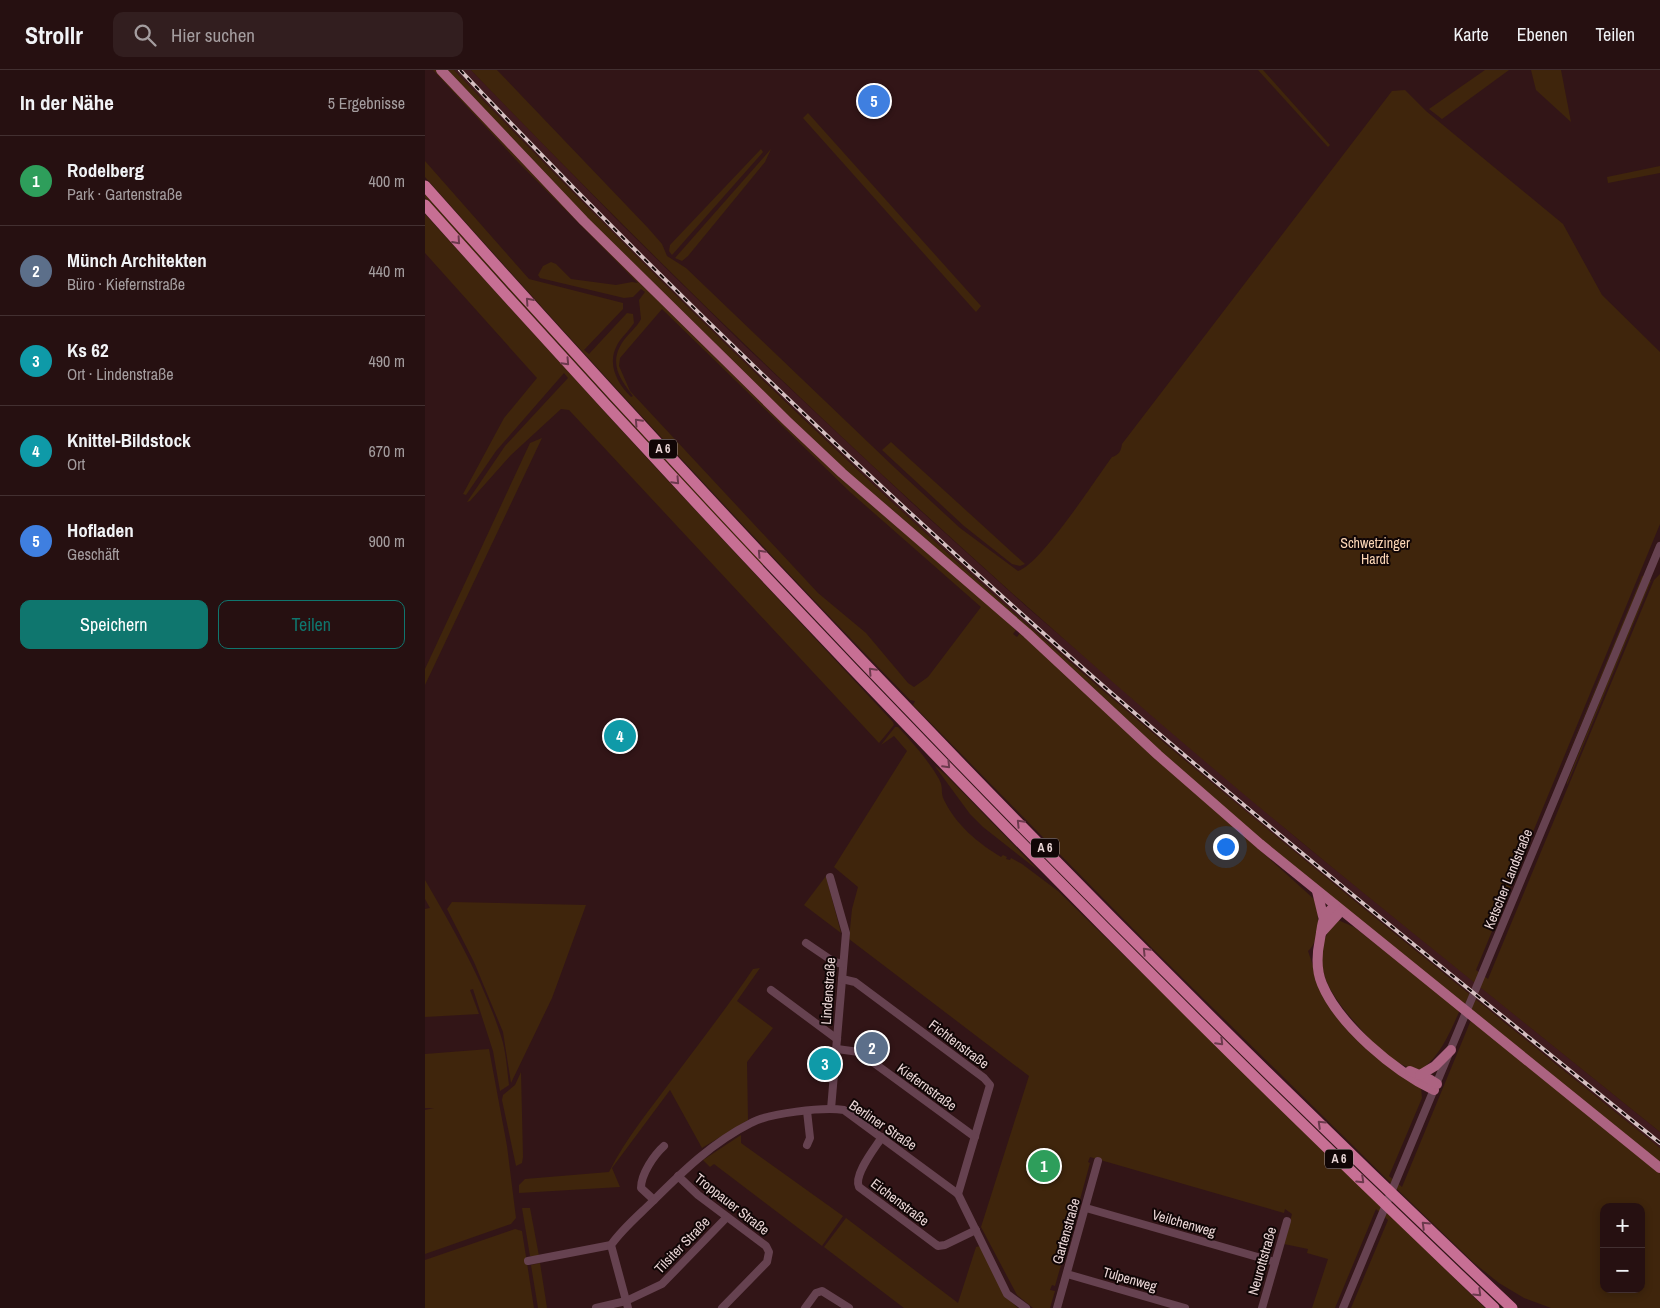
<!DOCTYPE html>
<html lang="de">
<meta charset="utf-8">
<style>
:root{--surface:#261011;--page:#321e1f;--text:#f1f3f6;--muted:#a49d9f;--line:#423031;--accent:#0f766e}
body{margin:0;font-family:"Archivo Narrow",sans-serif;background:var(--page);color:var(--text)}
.controls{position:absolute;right:15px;bottom:15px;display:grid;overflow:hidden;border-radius:10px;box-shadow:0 2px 8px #0003}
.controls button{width:45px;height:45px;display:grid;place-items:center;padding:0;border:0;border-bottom:1px solid var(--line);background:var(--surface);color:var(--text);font:25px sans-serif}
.you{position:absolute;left:800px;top:776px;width:18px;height:18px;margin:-12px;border:4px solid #fff;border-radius:50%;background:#1a73e8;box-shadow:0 0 0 8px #1a73e833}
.badge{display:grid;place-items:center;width:32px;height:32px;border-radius:50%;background:var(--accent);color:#fff;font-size:16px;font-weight:700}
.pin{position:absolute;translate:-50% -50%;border:2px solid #fff;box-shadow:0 1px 5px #0006}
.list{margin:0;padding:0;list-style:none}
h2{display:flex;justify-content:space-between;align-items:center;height:65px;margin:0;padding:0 20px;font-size:21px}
h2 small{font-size:16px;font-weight:400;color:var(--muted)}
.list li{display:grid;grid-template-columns:32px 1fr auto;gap:15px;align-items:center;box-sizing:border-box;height:90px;padding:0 20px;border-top:1px solid var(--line)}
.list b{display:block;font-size:19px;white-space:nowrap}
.list p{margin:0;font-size:16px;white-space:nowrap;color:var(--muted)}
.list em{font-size:16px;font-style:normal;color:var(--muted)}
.actions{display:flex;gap:10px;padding:15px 20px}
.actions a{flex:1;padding:11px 0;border:1px solid var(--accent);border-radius:10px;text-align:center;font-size:18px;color:var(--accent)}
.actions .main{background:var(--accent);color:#fff}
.icon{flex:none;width:28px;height:28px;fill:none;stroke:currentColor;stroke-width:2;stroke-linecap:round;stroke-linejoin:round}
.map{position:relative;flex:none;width:1235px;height:1238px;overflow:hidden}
header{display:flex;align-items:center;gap:30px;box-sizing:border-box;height:70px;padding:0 25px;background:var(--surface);border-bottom:1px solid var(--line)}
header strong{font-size:24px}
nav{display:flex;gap:28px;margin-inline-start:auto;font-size:18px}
.search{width:350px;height:45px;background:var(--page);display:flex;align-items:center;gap:12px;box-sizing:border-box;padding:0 18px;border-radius:10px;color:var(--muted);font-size:19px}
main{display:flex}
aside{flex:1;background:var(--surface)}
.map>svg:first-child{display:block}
.built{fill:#3f1b1e}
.green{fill:#3f250c;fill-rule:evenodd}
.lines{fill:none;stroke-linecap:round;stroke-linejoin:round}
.minor{stroke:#664250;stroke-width:8}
.major{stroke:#ac6381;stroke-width:10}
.highway{stroke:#c76f94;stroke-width:11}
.rail-casing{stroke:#d5c0c1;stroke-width:4}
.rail{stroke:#110606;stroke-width:2;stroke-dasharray:5.5;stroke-linecap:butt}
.oneway{stroke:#6c3a4d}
.labels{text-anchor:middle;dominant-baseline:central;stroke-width:4;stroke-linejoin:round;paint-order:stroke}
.shield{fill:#110606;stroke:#a99898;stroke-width:1}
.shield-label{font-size:12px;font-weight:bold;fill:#ead6d6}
.park-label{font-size:14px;fill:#fcd6b6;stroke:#110606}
.street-label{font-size:14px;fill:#ead6d6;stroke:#110606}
</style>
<header>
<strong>Strollr</strong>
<div class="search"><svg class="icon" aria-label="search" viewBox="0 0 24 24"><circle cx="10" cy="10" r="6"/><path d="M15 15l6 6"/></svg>Hier suchen</div>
<nav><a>Karte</a><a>Ebenen</a><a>Teilen</a></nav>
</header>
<main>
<aside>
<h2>In der Nähe<small>5 Ergebnisse</small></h2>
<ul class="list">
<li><span class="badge" style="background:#2e9e5b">1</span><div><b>Rodelberg</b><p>Park · Gartenstraße</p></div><em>400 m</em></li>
<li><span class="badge" style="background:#5c6f8a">2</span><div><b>Münch Architekten</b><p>Büro · Kiefernstraße</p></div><em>440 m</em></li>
<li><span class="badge" style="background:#0f9aa8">3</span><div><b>Ks 62</b><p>Ort · Lindenstraße</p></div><em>490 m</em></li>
<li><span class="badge" style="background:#0f9aa8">4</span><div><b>Knittel-Bildstock</b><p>Ort</p></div><em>670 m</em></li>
<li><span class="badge" style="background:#3f7fe0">5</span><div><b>Hofladen</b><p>Geschäft</p></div><em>900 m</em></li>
</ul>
<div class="actions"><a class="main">Speichern</a><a>Teilen</a></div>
</aside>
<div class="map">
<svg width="1235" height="1238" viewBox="0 0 1235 1238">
<rect width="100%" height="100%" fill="#321517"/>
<polygon class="built" points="29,0 46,0 195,153 320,276 487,433 603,538 875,771 1235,1062 1235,1078 821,742 595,548 478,442 311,284 186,161"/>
<g class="green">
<path d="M8,0H12L145,141L591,560L588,564L592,567L595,563L890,830C894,845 896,870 883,881L898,925L996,1017L997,1028L964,1106L977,1117L1046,950L1235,1102V1238H1126L1099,1228L1074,1213L1049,1193L975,1122L728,879L488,635L490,631L485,630C319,459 158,284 0,107V91L104,209L198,233V239L159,280L164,284L202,243L208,244L209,253C205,259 200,264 196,269C180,290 190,311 206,327L208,326C194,308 183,292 199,270C204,263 212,257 216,249L214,230L220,222L216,219L208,227L199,228L115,208L113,205L118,196L126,192L131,194L146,209L191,215L207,212L213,213L93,92ZM237,239L425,422L556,537L503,607L489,617L483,613L441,563L393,523L205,321L194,296L195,288ZM1179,1137H1216V1219H1179Z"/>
<path d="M20,0H29C211,190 399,374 596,549C803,732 1020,904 1235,1078V1093L795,737L425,406L166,154Z"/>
<path d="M46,0H72L223,158L237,174L242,186L261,198L470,398L535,458L593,501C616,494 670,410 687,387C694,385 696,381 697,374L967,21L980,20L1001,41L1138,154L1177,225L1235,282V454L1051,900L1063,909L1229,510L1235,504V1062C1052,914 867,769 690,614C466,419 252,214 46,0Z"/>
<polygon points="833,0 838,0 905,75 903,77"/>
<polygon points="1060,0 1084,0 1017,49 1004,39"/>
<polygon points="1106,0 1136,0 1146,52 1111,20"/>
<polygon points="383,43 556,236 551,242 378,48"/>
<polygon points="336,79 338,82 247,185 244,181 245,175"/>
<polygon points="346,79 340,92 263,186 257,191 250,188"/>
<polygon points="1235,96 1235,103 1183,113 1182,107"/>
<polygon points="0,123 339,494 336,496 0,128"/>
<polygon points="0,144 221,387 468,652 469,655 454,673 144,340 136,339 86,385 45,431 42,432 80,376 143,308 139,303 71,381 41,425 38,424 79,348 112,308 0,183"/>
<polygon points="117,368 0,615 0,599 105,373"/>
<polygon points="466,372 600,494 595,496 587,494 539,456 457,380"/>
<polygon points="1217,506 1219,506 1134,706"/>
<polygon points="1224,510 1226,511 1142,715 1142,712"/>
<path d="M470,657H473C488,673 503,690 514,709C519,718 515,722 519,730C531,755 553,773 576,787L578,785L582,787L581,789L585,790L586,788L597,794L633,821L1060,1238H926L963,1150L951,1139L910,1238H887L903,1189L882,1183L883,1179L859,1174L867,1144L860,1139L859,1143L665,1087L663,1092L665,1093L645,1166L641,1171L642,1174L630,1216L627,1215L625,1220L630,1221L625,1238H608L592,1225L556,1157L604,1006L424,869L427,839L433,817L409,797L482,681L469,666L456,675Z"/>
<polygon points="509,695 521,705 614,801 558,757 545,744"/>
<polygon points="401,806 416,863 379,835"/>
<path d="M0,810C29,860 58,910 76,966C81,981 82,999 84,1015L75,1021L68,981L48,919L45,920L54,944L0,947V839L5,838L0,829Z"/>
<polygon points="27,832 161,835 127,928 86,1013 78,962 49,892 22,839"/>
<path d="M913,850L929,857L1035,940C1025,962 1016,985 996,1000C971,998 950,976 934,957C907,927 876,887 913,850Z"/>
<path d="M335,898L312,931L348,958L322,992L323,1050L277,1078L245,1020L187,1098L195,1117L94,1123V1115L100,1109L184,1102C201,1068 226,1038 249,1007C276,971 303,936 328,899Z"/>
<polygon points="64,979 82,1076 91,1148 86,1154 0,1184 0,1040 9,1038 0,1038 0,984"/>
<polygon points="96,1002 98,1087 97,1093 91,1096 77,1030 78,1025 90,1015"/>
<polygon points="316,1065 316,1073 418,1146 397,1176 289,1094 285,1097 278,1090"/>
<polygon points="97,1138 105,1138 114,1186 105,1186"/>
<polygon points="421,1148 533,1233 551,1177 555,1176 581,1227 593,1238 479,1238 399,1177"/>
<polygon points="90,1159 97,1161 109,1238 0,1238 0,1190"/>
<polygon points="115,1193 122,1238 113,1238 106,1195"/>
</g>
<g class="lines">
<g class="minor">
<polyline points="405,807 421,863 406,1039"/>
<polyline points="381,873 409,892 418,894"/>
<polyline points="417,909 430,912 559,1008 565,1015 533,1124"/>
<polyline points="346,920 412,969"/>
<polyline points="412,979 434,982 550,1067"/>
<polyline points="382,1041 385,1068 382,1075"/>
<path d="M457,1067C450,1078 428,1105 434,1117L513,1176L520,1175L551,1160"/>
<polyline points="253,1106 273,1125 341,1176 344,1182 342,1192 297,1238"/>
<path d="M229,1130L216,1118C216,1104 229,1085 239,1076"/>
<polyline points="661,1138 850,1192"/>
<polyline points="103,1191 186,1175"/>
<polyline points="642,1204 760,1238"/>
<polyline points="171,1238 201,1231 237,1214 302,1147"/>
<path d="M203,1238L186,1175C198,1158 214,1145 228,1131C258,1101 288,1072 326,1053C344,1043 398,1037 419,1040L533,1124L582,1224L601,1238"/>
<polyline points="380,1238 391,1223 397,1221 424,1238"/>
<polyline points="632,1238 673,1091"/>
<polyline points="837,1238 862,1151"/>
<polyline points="918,1238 1235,476"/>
</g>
<g class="major">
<polyline points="16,0 159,151 363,352 417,403 602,563 733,685 835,774 1235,1098"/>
<polyline points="892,821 898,846"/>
<path d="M910,836C896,847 898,852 895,869C892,883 891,900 897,914C914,955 969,1001 1009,1020"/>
<polyline points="896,863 916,841"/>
<polyline points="985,1001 1004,1009 1012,1014"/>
<polyline points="995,1005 1010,996 1026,980"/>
</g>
<g class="highway">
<path d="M0,116C346,505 708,881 1087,1238"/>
<path d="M0,135C341,517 697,886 1069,1238"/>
</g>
<g class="rail-casing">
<path id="rail" d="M35,0C241,218 458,424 684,621C864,776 1050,924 1235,1073"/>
</g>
<use href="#rail" class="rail"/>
</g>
<defs><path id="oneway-chevron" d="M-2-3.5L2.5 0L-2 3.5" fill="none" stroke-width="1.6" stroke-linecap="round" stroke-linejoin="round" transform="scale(1.25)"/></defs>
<g class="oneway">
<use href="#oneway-chevron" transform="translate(32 171) rotate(48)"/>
<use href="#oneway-chevron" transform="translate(104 231) rotate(-132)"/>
<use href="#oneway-chevron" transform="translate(141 292) rotate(47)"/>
<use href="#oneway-chevron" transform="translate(213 352) rotate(-133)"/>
<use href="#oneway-chevron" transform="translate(251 411) rotate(47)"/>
<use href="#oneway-chevron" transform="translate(336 483) rotate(-133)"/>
<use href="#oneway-chevron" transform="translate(447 601) rotate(-133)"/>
<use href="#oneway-chevron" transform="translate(522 695) rotate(46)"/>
<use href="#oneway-chevron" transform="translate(595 753) rotate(-134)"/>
<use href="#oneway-chevron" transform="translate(721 881) rotate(-134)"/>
<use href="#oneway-chevron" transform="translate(795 972) rotate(45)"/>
<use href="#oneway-chevron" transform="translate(896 1054) rotate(-136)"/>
<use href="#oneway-chevron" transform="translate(936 1110) rotate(44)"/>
<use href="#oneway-chevron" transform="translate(1000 1155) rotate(-136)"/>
<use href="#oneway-chevron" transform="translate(1053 1223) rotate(44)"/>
</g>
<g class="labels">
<g class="shield">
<rect x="224" y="369.5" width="28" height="19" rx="4"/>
<rect x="606" y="768.5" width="28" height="19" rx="4"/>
<rect x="900" y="1079.5" width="28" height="19" rx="4"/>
</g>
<g class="shield-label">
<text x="238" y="379">A 6</text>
<text x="620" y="778">A 6</text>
<text x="914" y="1089">A 6</text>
</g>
<g class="park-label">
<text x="950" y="473">Schwetzinger<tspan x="950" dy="16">Hardt</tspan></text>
</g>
<g class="street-label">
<text transform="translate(1083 809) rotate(-68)">Ketscher Landstraße</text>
<text transform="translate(403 921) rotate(-86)">Lindenstraße</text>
<text transform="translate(534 974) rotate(37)">Fichtenstraße</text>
<text transform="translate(502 1017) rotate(36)">Kiefernstraße</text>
<text transform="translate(458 1055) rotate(34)">Berliner Straße</text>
<text transform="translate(475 1132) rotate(37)">Eichenstraße</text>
<text transform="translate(307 1134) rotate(38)">Troppauer Straße</text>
<text transform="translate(759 1153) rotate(16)">Veilchenweg</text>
<text transform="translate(641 1161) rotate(-74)">Gartenstraße</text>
<text transform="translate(257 1175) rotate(-46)">Tilsiter Straße</text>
<text transform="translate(837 1191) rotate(-74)">Neurottstraße</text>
<text transform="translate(705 1209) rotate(16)">Tulpenweg</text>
</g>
</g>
</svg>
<div class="controls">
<button>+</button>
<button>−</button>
</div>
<div class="you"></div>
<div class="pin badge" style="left:619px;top:1096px;background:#2e9e5b">1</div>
<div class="pin badge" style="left:447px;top:978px;background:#5c6f8a">2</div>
<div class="pin badge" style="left:400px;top:994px;background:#0f9aa8">3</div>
<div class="pin badge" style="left:195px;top:666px;background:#0f9aa8">4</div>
<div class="pin badge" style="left:449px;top:31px;background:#3f7fe0">5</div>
</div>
</main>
